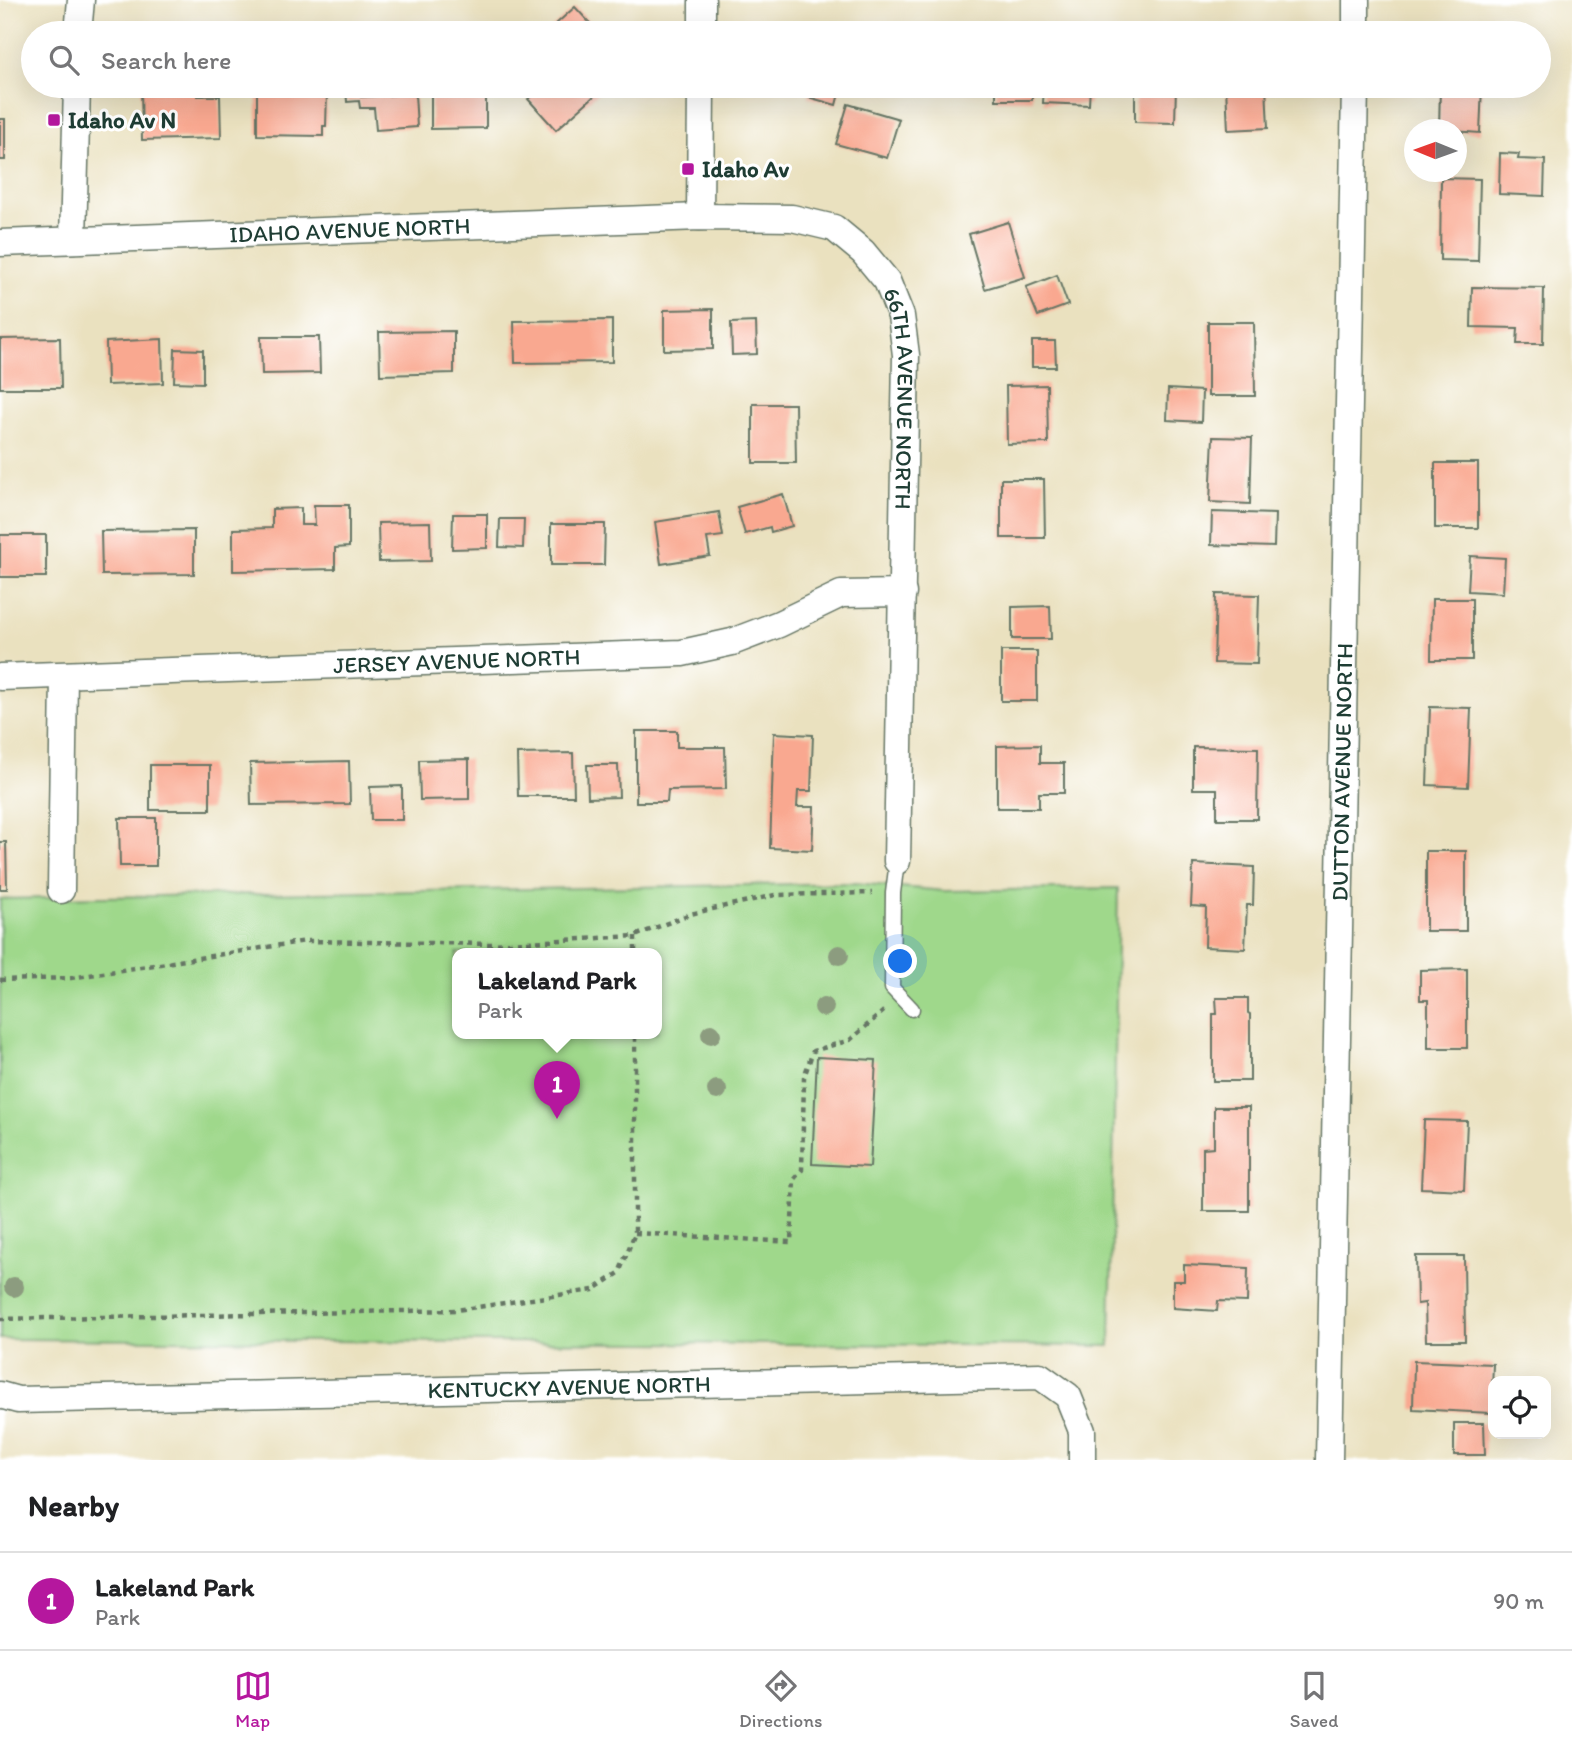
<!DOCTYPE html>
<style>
:root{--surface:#fff;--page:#f6f6f6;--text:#202124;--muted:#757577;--line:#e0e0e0;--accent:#b5179e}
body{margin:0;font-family:Itim,sans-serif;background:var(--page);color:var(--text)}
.controls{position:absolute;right:21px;bottom:21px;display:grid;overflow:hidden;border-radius:14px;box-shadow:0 7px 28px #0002}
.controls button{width:63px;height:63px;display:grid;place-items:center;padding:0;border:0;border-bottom:2px solid var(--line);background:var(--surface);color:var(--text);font:35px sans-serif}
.compass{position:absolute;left:1404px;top:119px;width:63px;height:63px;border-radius:50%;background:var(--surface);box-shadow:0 7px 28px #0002;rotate:271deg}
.you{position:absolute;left:901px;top:962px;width:24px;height:24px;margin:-18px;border:5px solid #fff;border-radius:50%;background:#1a73e8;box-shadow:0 0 0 10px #1a73e833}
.badge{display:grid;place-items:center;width:46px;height:46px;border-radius:50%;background:var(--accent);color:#fff;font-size:23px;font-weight:700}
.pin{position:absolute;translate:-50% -58px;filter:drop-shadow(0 2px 4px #0008)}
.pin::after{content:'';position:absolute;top:37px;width:24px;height:21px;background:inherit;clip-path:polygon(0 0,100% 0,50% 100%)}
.popup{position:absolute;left:452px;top:948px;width:210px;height:91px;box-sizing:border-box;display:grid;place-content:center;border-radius:14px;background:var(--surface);filter:drop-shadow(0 2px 5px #0005);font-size:23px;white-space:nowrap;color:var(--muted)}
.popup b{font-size:26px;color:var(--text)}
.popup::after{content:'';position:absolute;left:50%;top:100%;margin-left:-14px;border:14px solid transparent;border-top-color:var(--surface)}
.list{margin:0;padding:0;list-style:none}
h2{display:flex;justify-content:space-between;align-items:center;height:91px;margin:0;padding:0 28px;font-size:30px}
h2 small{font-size:23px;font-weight:400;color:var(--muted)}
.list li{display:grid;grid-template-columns:46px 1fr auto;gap:21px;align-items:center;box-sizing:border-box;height:98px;padding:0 28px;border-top:2px solid var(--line)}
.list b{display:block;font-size:26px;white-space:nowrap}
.list p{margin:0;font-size:23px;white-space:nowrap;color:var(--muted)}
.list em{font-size:23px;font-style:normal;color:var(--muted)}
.icon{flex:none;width:38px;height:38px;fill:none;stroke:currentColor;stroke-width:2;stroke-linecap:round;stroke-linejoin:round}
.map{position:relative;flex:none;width:1572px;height:1460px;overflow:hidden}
.search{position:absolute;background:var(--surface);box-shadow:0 7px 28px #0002;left:21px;right:21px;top:21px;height:77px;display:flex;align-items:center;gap:18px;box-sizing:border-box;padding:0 24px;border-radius:38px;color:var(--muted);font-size:26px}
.sheet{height:189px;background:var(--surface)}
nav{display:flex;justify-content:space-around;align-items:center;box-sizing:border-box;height:98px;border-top:2px solid var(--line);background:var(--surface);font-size:19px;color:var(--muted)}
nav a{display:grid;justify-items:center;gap:4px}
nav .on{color:var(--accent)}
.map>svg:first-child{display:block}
.green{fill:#9fd88b;stroke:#5f8a60;stroke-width:2;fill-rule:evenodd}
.building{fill:#f9a890}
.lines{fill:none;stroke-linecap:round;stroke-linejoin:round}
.lane-casing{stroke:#667665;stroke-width:17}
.street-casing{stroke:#667665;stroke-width:29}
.path{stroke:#667665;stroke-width:4.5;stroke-dasharray:5 5;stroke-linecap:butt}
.lane{stroke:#fff;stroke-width:14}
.street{stroke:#fff;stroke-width:26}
.tree{fill:#8c9c7f}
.poi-dot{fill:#b5179e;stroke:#fff;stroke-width:2.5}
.labels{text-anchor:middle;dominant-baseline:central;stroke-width:6;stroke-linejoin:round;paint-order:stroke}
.poi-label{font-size:23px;font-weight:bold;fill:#1f3d34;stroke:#fff;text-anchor:start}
.street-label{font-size:23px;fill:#1f3d34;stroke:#fff}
</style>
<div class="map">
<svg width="1572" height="1460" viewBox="0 0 1572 1460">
<rect width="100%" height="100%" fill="#fff"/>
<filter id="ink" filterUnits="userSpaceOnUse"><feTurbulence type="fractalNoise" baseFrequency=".0143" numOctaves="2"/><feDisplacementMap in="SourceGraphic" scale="14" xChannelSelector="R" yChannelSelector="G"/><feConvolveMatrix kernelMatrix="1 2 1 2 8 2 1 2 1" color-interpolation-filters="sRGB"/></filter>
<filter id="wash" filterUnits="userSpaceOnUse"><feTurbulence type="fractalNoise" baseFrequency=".00686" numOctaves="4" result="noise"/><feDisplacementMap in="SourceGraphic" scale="28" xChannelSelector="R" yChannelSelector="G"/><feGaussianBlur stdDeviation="1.57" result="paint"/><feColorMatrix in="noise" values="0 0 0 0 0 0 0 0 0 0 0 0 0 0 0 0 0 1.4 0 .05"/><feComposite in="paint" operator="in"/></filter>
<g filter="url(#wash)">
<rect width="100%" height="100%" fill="#eae1bf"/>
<path class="green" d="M855,883L945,891L1118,888L1110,1346L0,1339V899ZM457,953H657V1033H457Z"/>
<g id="blocks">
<g class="building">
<polygon points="575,7 599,33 548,33 547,32"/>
<polygon points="138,24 172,24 173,33 139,33"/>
<polygon points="141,86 197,86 197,96 220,96 221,138 142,140"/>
<polygon points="543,86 599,86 602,89 556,130 528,99"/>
<polygon points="811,86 841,86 836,105 808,97"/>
<rect x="996" y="86" width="36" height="14"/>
<polygon points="1044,86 1090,86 1089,105 1043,103"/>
<polygon points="1135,86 1176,86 1175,123 1135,122"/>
<polygon points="1226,86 1266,86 1268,128 1228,130"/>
<polygon points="1440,86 1482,86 1480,133 1439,130"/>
<polygon points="486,87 486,128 431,129 431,88"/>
<polygon points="361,88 361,97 415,94 417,127 376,130 374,108 360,108 359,101 347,102 346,89"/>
<polygon points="257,91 327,92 326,126 323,126 323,136 257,135"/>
<polygon points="848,104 899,119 887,158 836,144"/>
<rect x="0" y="119" width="5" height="41"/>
<polygon points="1500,153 1519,154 1518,159 1545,160 1544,196 1499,194"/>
<polygon points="1441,178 1480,179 1478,261 1440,260"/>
<polygon points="1008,222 1025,277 985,289 969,234"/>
<polygon points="1057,275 1068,305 1038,316 1026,287"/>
<polygon points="1472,287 1544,288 1543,344 1517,344 1518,328 1471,327"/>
<polygon points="713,309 713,349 664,350 664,310"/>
<polygon points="612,320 612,362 515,363 514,321"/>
<polygon points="756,322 757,354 732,355 731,323"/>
<polygon points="1208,322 1254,322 1255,396 1208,396"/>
<polygon points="454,331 454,373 380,375 379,332"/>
<polygon points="261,337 319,337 320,373 262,374"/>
<polygon points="60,338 61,388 0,388 0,339"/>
<polygon points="162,339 163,383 107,385 106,342"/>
<polygon points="1032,341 1055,341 1056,367 1032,367"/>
<polygon points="175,349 203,350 203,383 174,382"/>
<polygon points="1047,385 1048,443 1007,444 1006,386"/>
<polygon points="1168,389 1202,391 1201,422 1167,420"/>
<polygon points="753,404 795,404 796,463 753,463"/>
<polygon points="1213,437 1252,438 1250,504 1210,502"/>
<rect x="1435" y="463" width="43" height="65"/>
<polygon points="1001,479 1044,479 1045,538 1001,538"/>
<polygon points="783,494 792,526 771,532 770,527 745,534 737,507"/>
<polygon points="314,505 349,505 349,547 335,548 335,569 233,571 233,529 272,528 272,509 301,508 301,525 315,525"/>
<polygon points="719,512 723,536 707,538 710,556 661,564 655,522"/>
<polygon points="1212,512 1275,514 1274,547 1211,545"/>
<polygon points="453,514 487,514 487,548 452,549"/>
<polygon points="500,519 524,519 523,548 499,547"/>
<polygon points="430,522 431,561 379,562 378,523"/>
<polygon points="551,524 605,524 604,565 551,565"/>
<polygon points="194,530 194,574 102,575 101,531"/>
<rect x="0" y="535" width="46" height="42"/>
<polygon points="1470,556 1505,558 1503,593 1468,591"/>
<polygon points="1216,594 1259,595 1257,664 1214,663"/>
<polygon points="1432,599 1472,599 1472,660 1431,660"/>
<polygon points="1050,606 1051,639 1012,639 1012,607"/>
<rect x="1001" y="651" width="36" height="50"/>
<polygon points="1430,707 1471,708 1468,787 1427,785"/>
<polygon points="636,731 677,731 677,747 725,747 726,789 668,790 667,802 636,802"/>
<polygon points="774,733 813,735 811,791 798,791 797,807 814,807 812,850 770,848"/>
<polygon points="1040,745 1040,763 1064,763 1064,793 1039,793 1039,808 997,808 997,746"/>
<polygon points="1193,747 1258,748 1257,819 1217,819 1217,789 1193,789"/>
<polygon points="573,753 574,796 518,796 517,754"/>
<polygon points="469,759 469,799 420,800 419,760"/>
<polygon points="349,761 350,804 251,805 250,763"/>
<rect x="150" y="765" width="60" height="45"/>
<polygon points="587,765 618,765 619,797 588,798"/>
<polygon points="402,786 402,820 371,820 370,787"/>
<polygon points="119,818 156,818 156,866 120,866"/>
<polygon points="0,842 6,842 7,889 0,889"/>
<rect x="1426" y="851" width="40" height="80"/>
<polygon points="1193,864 1254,867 1253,905 1247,905 1245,949 1205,947 1206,907 1191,906"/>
<polygon points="1467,969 1467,1048 1428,1048 1428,1000 1420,1000 1420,970"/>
<polygon points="1216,998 1248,998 1248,1013 1250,1014 1250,1081 1213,1081 1213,1014 1217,1014"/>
<polygon points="817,1057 876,1060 870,1167 812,1164"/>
<polygon points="1214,1107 1249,1107 1249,1211 1203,1211 1203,1148 1214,1147"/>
<polygon points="1424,1120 1467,1121 1464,1190 1421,1188"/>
<polygon points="1416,1256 1464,1256 1465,1341 1426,1341 1425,1303 1417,1304"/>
<polygon points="1184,1265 1248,1268 1247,1302 1218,1301 1217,1311 1173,1308 1173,1281 1184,1281"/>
<polygon points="1414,1361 1493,1364 1491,1413 1413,1409"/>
<polygon points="1454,1423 1484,1423 1485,1455 1454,1455"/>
</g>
</g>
</g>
<g filter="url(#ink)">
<use href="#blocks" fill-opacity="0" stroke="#667665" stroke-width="2"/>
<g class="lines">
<g class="lane-casing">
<polyline id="lane" points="897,861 893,893 892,988 912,1009"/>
</g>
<g class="street-casing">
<g id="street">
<polyline points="78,33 81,0"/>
<polyline points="702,33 702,0"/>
<polyline points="1356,33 1356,0"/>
<polyline points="700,217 701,86"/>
<polyline points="73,240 77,86"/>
<path id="s1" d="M0,243L700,217L792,218L834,228L863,252L887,281L901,316L906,355L897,861"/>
<path id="s2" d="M0,677L682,653L732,642L779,624L841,594L903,593"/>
<polyline points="61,890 64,676"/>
<path id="s3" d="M0,1395L18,1400L1040,1376L1068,1396L1082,1431V1460"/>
<path id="s4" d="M1329,1460L1355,86"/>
</g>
</g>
<g class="path">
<polyline points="635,936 635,953"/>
<polyline points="0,980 71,978 306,941 492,944 635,936 690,914 775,895 872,893"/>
<polyline points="635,1233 791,1242 794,1179 802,1170 804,1077 813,1051 850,1040 886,1009"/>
<polyline points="0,1319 457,1310 593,1290 619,1273 635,1233 635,1033"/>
</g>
<use href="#lane" class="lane"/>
<use href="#street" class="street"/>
</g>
<g class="tree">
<circle cx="839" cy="955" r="10"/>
<circle cx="824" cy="1007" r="10"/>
<circle cx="711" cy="1034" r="10"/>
<circle cx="717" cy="1090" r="10"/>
<circle cx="14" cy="1287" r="10"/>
</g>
</g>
<g class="poi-dot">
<rect x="47" y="113" width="14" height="14" rx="3.5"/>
<rect x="681" y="162" width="14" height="14" rx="3.5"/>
</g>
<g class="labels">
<g class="poi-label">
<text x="68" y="120">Idaho Av N</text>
<text x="702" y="169">Idaho Av</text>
</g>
<g class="street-label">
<text stroke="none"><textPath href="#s1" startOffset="350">IDAHO AVENUE NORTH</textPath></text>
<text stroke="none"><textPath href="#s1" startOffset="1031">66TH AVENUE NORTH</textPath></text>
<text stroke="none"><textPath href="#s2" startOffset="457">JERSEY AVENUE NORTH</textPath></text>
<text stroke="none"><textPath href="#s4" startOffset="688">DUTTON AVENUE NORTH</textPath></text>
<text stroke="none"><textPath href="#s3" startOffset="570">KENTUCKY AVENUE NORTH</textPath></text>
</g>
</g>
</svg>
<div class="controls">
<button><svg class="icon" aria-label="locate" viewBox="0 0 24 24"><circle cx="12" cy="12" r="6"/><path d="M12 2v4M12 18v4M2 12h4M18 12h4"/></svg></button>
</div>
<svg class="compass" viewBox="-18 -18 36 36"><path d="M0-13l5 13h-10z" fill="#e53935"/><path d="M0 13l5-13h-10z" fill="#757577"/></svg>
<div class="you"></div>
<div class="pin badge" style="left:557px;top:1119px">1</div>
<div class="popup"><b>Lakeland Park</b>Park</div>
<div class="search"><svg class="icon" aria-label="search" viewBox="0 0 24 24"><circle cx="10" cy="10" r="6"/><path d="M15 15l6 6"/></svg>Search here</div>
</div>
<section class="sheet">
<h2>Nearby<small></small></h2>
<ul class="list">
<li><span class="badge">1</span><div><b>Lakeland Park</b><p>Park</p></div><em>90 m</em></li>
</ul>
</section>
<nav>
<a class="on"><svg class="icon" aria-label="map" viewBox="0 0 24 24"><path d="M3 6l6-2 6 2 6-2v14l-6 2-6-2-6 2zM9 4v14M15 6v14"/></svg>Map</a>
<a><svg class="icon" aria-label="directions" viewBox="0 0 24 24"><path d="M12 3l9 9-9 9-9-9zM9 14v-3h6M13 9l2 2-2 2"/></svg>Directions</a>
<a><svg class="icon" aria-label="saved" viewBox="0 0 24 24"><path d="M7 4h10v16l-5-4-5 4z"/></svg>Saved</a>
</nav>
